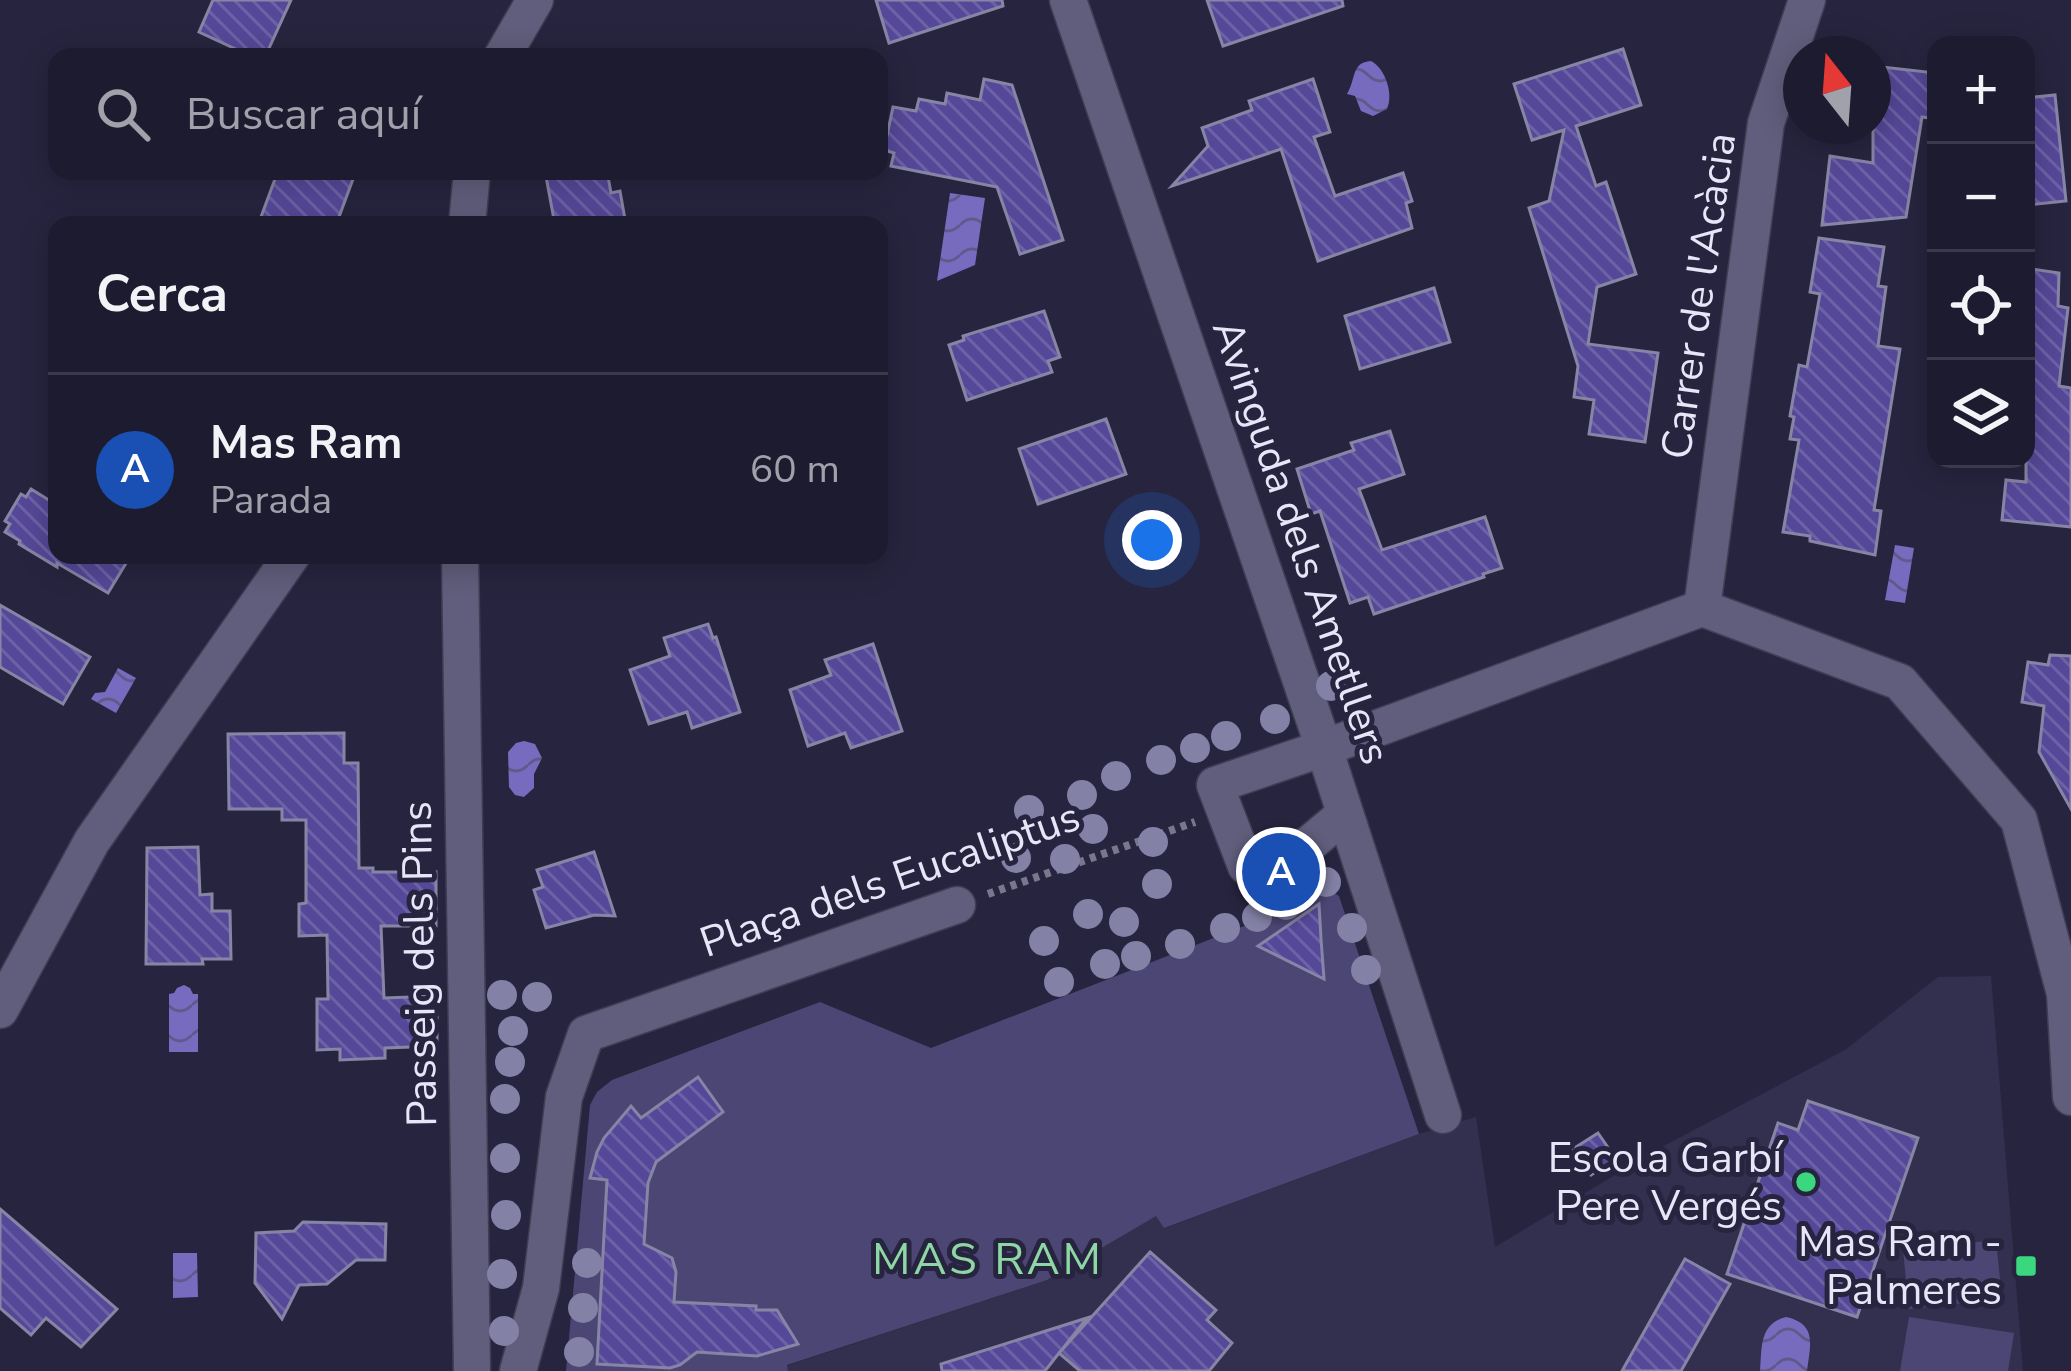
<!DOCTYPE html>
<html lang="es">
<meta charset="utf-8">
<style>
:root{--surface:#1d1b2f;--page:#252437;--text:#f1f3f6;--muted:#a0a1aa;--line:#3b394b;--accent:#3ad77f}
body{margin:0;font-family:"Nunito Sans",sans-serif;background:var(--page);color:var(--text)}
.controls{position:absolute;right:36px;top:36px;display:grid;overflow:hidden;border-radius:24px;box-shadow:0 6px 30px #0003}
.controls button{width:108px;height:108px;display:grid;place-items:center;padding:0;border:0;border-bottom:3px solid var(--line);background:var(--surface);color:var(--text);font:60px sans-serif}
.compass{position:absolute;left:1783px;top:36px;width:108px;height:108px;border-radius:50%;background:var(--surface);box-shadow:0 6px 30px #0003;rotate:343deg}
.you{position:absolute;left:1152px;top:540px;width:42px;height:42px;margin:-30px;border:9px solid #fff;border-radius:50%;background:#1a73e8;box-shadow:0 0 0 18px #1a73e833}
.badge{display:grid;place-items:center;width:78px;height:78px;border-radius:50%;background:var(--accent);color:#fff;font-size:39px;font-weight:700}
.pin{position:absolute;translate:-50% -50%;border:6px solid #fff;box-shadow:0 3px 12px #0006}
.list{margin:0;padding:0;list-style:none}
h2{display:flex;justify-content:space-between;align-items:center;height:156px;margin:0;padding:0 48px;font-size:51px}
h2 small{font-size:39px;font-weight:400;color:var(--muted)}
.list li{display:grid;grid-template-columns:78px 1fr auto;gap:36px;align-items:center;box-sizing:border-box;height:192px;padding:0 48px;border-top:3px solid var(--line)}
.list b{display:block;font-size:45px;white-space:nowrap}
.list p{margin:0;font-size:39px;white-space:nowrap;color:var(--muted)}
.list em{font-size:39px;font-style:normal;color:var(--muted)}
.icon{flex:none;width:66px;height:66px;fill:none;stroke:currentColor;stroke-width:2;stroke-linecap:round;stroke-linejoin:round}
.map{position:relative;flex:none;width:2071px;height:1371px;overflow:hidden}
.search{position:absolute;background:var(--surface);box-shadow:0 6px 30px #0003;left:48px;top:48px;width:840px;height:132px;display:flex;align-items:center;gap:30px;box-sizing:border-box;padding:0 42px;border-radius:24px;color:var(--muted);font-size:45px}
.panel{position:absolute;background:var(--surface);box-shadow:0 6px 30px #0003;left:48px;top:216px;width:840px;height:348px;border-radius:24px}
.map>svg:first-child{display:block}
.built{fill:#332f4e}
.green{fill:#4c4674}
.water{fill:url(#water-waves)}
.building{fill:url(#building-back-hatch);stroke:#8785a5;stroke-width:3}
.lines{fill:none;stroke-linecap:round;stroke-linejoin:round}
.street-casing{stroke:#403d53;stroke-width:39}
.path{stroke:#79768e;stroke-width:8;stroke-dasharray:6 6;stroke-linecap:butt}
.street{stroke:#605e7c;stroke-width:36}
.tree{fill:#8481a6}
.poi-dot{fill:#3ad77f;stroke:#27243f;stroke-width:4.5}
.labels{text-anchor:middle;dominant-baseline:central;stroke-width:10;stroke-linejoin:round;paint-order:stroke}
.street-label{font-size:42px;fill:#e7e6f8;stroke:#27243f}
.poi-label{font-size:42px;fill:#e7e6f8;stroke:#27243f;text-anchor:end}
.neighbourhood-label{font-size:45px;letter-spacing:3px;fill:#8fd6a5;stroke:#27243f}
</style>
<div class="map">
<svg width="2071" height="1371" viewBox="0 0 2071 1371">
<defs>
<pattern id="water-waves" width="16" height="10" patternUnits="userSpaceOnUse" patternTransform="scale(3)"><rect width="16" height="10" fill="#766bbe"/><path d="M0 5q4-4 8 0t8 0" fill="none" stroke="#605a8a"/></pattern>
<pattern id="building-back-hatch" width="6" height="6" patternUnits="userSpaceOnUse" patternTransform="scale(3)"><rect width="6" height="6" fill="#564898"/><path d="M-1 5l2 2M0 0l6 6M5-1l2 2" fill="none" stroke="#6e62a7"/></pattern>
</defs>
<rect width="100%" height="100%" fill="#27243f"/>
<polygon class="built" points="1991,976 2023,1371 788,1371 786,1366 1047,1280 1156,1215 1165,1228 1419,1134 1476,1117 1495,1247 1660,1148 1845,1050 1938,977"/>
<g class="green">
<polygon points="1326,887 1339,896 1419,1134 1164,1228 1156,1216 1047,1280 787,1365 788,1371 566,1371 590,1105 597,1092 612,1080 820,1002 931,1048 1288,909 1306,891"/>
<polygon points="1996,1240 2002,1299 1909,1309 1903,1250"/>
<polygon points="1909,1317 2014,1333 2008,1371 1900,1371"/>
</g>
<g class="water">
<path d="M1371,61C1385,68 1394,94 1387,109L1373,116L1361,111L1355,96L1347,94C1356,80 1351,62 1371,61Z"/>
<polygon points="950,193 985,198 975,265 937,281"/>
<polygon points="1895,545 1914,548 1905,603 1885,600"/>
<polygon points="118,668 136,678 116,713 91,699 95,693 105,692"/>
<polygon points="524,741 535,744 542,758 534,774 534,788 524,797 515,795 509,787 508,752 516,743"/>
<polygon points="184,985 190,988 193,994 198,994 198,1052 169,1052 169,994 174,993 177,988"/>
<polygon points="173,1253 197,1253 198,1297 173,1298"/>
<path d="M1786,1317C1818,1324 1810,1346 1807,1371H1760C1762,1347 1759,1324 1786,1317Z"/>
</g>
<g class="building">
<polygon points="213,0 291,0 265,57 253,57 199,32"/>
<polygon points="876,0 1002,0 1003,6 889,43"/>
<polygon points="1207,0 1342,0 1343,6 1223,46"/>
<polygon points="1623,49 1641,105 1576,126 1596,186 1606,182 1636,274 1597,287 1588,344 1658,353 1645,442 1589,434 1594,400 1574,397 1578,366 1529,208 1549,201 1564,130 1532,140 1514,84"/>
<polygon points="1873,66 1936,73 1936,119 1922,117 1906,217 1822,225 1830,156 1873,163"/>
<polygon points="984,79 1012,85 1063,240 1020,254 997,187 891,166 894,153 884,150 893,107 916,111 919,99 945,104 947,93 980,100"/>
<polygon points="1313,79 1330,132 1314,137 1335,196 1403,173 1412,201 1406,203 1412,228 1318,261 1281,149 1172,186 1208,146 1202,128 1252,110 1249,101"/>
<polygon points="2055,95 2066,201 2026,205 2026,98"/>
<polygon points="278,171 356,171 336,225 258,225"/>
<polygon points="545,171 607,171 611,193 620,191 626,225 555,225"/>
<polygon points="1819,238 1884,247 1878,286 1886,287 1878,346 1900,349 1874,510 1881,511 1875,555 1810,541 1810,536 1783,532 1799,440 1790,439 1794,417 1790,416 1799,365 1807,367 1820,294 1810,292"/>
<polygon points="2026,268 2059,273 2058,306 2068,308 2059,386 2071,388 2071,527 2002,520 2006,480 2026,482"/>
<polygon points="1434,288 1450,342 1360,369 1345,316"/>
<polygon points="1044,311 1060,357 1048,361 1052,372 967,400 949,345 964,340 963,336"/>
<polygon points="1106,419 1126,474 1038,504 1019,449"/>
<polygon points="1390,431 1404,474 1359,489 1382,550 1485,517 1502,568 1483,574 1484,577 1374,614 1368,597 1350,603 1320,511 1311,514 1297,469 1354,450 1351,443"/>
<polygon points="31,489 57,505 57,555 131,555 108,593 57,563 57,567 19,544 20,541 5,532 10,524 5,521 21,494 26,497"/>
<polygon points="0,605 90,657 63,704 0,667"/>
<polygon points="708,624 713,638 716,637 740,712 692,728 687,712 649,724 630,670 670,656 664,638"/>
<polygon points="873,644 902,731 851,748 845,733 808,746 790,690 831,675 825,660"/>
<polygon points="2050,655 2071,656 2071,809 2039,752 2044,706 2022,702 2028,662 2048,665"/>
<polygon points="344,733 344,763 358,763 359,868 373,868 373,872 436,872 436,926 381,926 384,998 437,996 437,1046 385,1048 385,1058 340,1060 340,1049 317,1050 317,999 328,999 327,935 299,936 299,904 306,903 306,820 282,820 282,809 229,809 228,734"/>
<polygon points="198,847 200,895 212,894 212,911 230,911 231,959 202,959 203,964 146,964 147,848"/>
<polygon points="594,852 615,916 594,915 546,928 534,890 543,887 537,870"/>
<polygon points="1319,904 1321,939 1324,979 1258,946"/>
<polygon points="698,1077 723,1112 656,1162 648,1183 644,1244 672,1258 676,1272 674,1302 756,1306 756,1310 777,1310 798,1344 757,1356 697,1352 680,1365 670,1368 597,1364 607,1180 590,1178 597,1152 604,1138 631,1106 641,1118"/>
<polygon points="1808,1101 1918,1138 1857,1317 1727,1274 1778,1123 1798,1130"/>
<polygon points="1598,1133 1616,1159 1591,1175 1573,1149"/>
<polygon points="0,1209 117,1309 81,1347 46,1318 31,1335 0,1308"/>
<polygon points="303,1222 386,1224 385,1260 356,1260 327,1284 299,1285 282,1319 255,1283 256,1233 294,1231"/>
<polygon points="1150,1252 1216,1310 1207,1320 1232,1343 1209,1371 1080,1371 1059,1353 1045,1371 942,1371 941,1364 1087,1318 1060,1352"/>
<polygon points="1685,1259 1730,1284 1681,1371 1622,1371"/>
</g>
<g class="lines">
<g class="street-casing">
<g id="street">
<polyline points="1068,0 1324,748 1443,1115"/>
<polyline points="502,57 535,0"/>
<polyline points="467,225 472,171"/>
<polyline points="460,555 472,1371"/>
<polyline points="1702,608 1766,123 1807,0"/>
<polyline points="1345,814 1308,845 1246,866 1215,785 1324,748 1702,608 1900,682 2019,820 2065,994 2071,1097"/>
<polyline points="0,1010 92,841 292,555"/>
<polyline points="518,1371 541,1288 564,1097 586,1034 957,905"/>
</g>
</g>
<polyline class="path" points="988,894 1195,822"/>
<use href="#street" class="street"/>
</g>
<g class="tree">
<circle cx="1331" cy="686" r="15"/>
<circle cx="1275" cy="719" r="15"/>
<circle cx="1226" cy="736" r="15"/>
<circle cx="1195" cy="748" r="15"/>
<circle cx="1161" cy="760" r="15"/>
<circle cx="1116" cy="776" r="15"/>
<circle cx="1082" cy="795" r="15"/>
<circle cx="1029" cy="810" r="15"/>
<circle cx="1093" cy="829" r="15"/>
<circle cx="1153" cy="842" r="15"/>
<circle cx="1016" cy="858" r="15"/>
<circle cx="1065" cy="859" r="15"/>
<circle cx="1326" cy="882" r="15"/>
<circle cx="1157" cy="884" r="15"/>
<circle cx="1286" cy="905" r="15"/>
<circle cx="1088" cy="914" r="15"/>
<circle cx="1257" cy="917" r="15"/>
<circle cx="1124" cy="922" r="15"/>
<circle cx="1225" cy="928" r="15"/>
<circle cx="1352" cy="928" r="15"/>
<circle cx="1044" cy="941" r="15"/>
<circle cx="1180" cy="944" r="15"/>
<circle cx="1136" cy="956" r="15"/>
<circle cx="1105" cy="964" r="15"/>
<circle cx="1366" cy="970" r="15"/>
<circle cx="1059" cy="982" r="15"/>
<circle cx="502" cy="995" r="15"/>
<circle cx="537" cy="997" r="15"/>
<circle cx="513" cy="1031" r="15"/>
<circle cx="510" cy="1062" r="15"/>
<circle cx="505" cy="1099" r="15"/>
<circle cx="505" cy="1158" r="15"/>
<circle cx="506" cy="1215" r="15"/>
<circle cx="587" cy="1263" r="15"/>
<circle cx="502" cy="1274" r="15"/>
<circle cx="583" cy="1308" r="15"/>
<circle cx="504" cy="1331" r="15"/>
<circle cx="579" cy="1352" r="15"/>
</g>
<g class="poi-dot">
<circle cx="1806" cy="1182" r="12"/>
<rect x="2014" y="1254" width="24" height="24" rx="6"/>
</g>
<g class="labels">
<g class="street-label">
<text transform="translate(1699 296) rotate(-82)">Carrer de l'Acàcia</text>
<text transform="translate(1301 542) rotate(71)">Avinguda dels Ametllers</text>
<text transform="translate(890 880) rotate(-19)">Plaça dels Eucaliptus</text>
<text transform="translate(420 964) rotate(-91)">Passeig dels Pins</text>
</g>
<g class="poi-label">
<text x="1782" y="1158">Escola Garbí<tspan x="1782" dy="48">Pere Vergés</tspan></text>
<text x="2002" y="1242">Mas Ram -<tspan x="2002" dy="48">Palmeres</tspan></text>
</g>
<g class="neighbourhood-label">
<text x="988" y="1259">MAS RAM</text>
</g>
</g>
</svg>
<div class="controls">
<button>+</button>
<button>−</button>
<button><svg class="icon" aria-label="locate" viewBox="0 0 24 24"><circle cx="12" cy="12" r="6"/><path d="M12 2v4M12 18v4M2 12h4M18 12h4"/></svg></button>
<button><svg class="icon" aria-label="layers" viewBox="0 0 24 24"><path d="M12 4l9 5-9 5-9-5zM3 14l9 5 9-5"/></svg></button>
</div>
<svg class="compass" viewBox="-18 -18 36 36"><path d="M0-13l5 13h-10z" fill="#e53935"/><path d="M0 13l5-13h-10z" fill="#a0a1aa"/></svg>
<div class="you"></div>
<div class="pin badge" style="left:1281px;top:872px;background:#1a4fb4">A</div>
<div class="search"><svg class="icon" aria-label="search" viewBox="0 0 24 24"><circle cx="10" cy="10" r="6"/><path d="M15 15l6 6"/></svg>Buscar aquí</div>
<section class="panel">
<h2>Cerca<small></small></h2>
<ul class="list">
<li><span class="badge" style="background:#1a4fb4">A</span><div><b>Mas Ram</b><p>Parada</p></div><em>60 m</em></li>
</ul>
</section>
</div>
